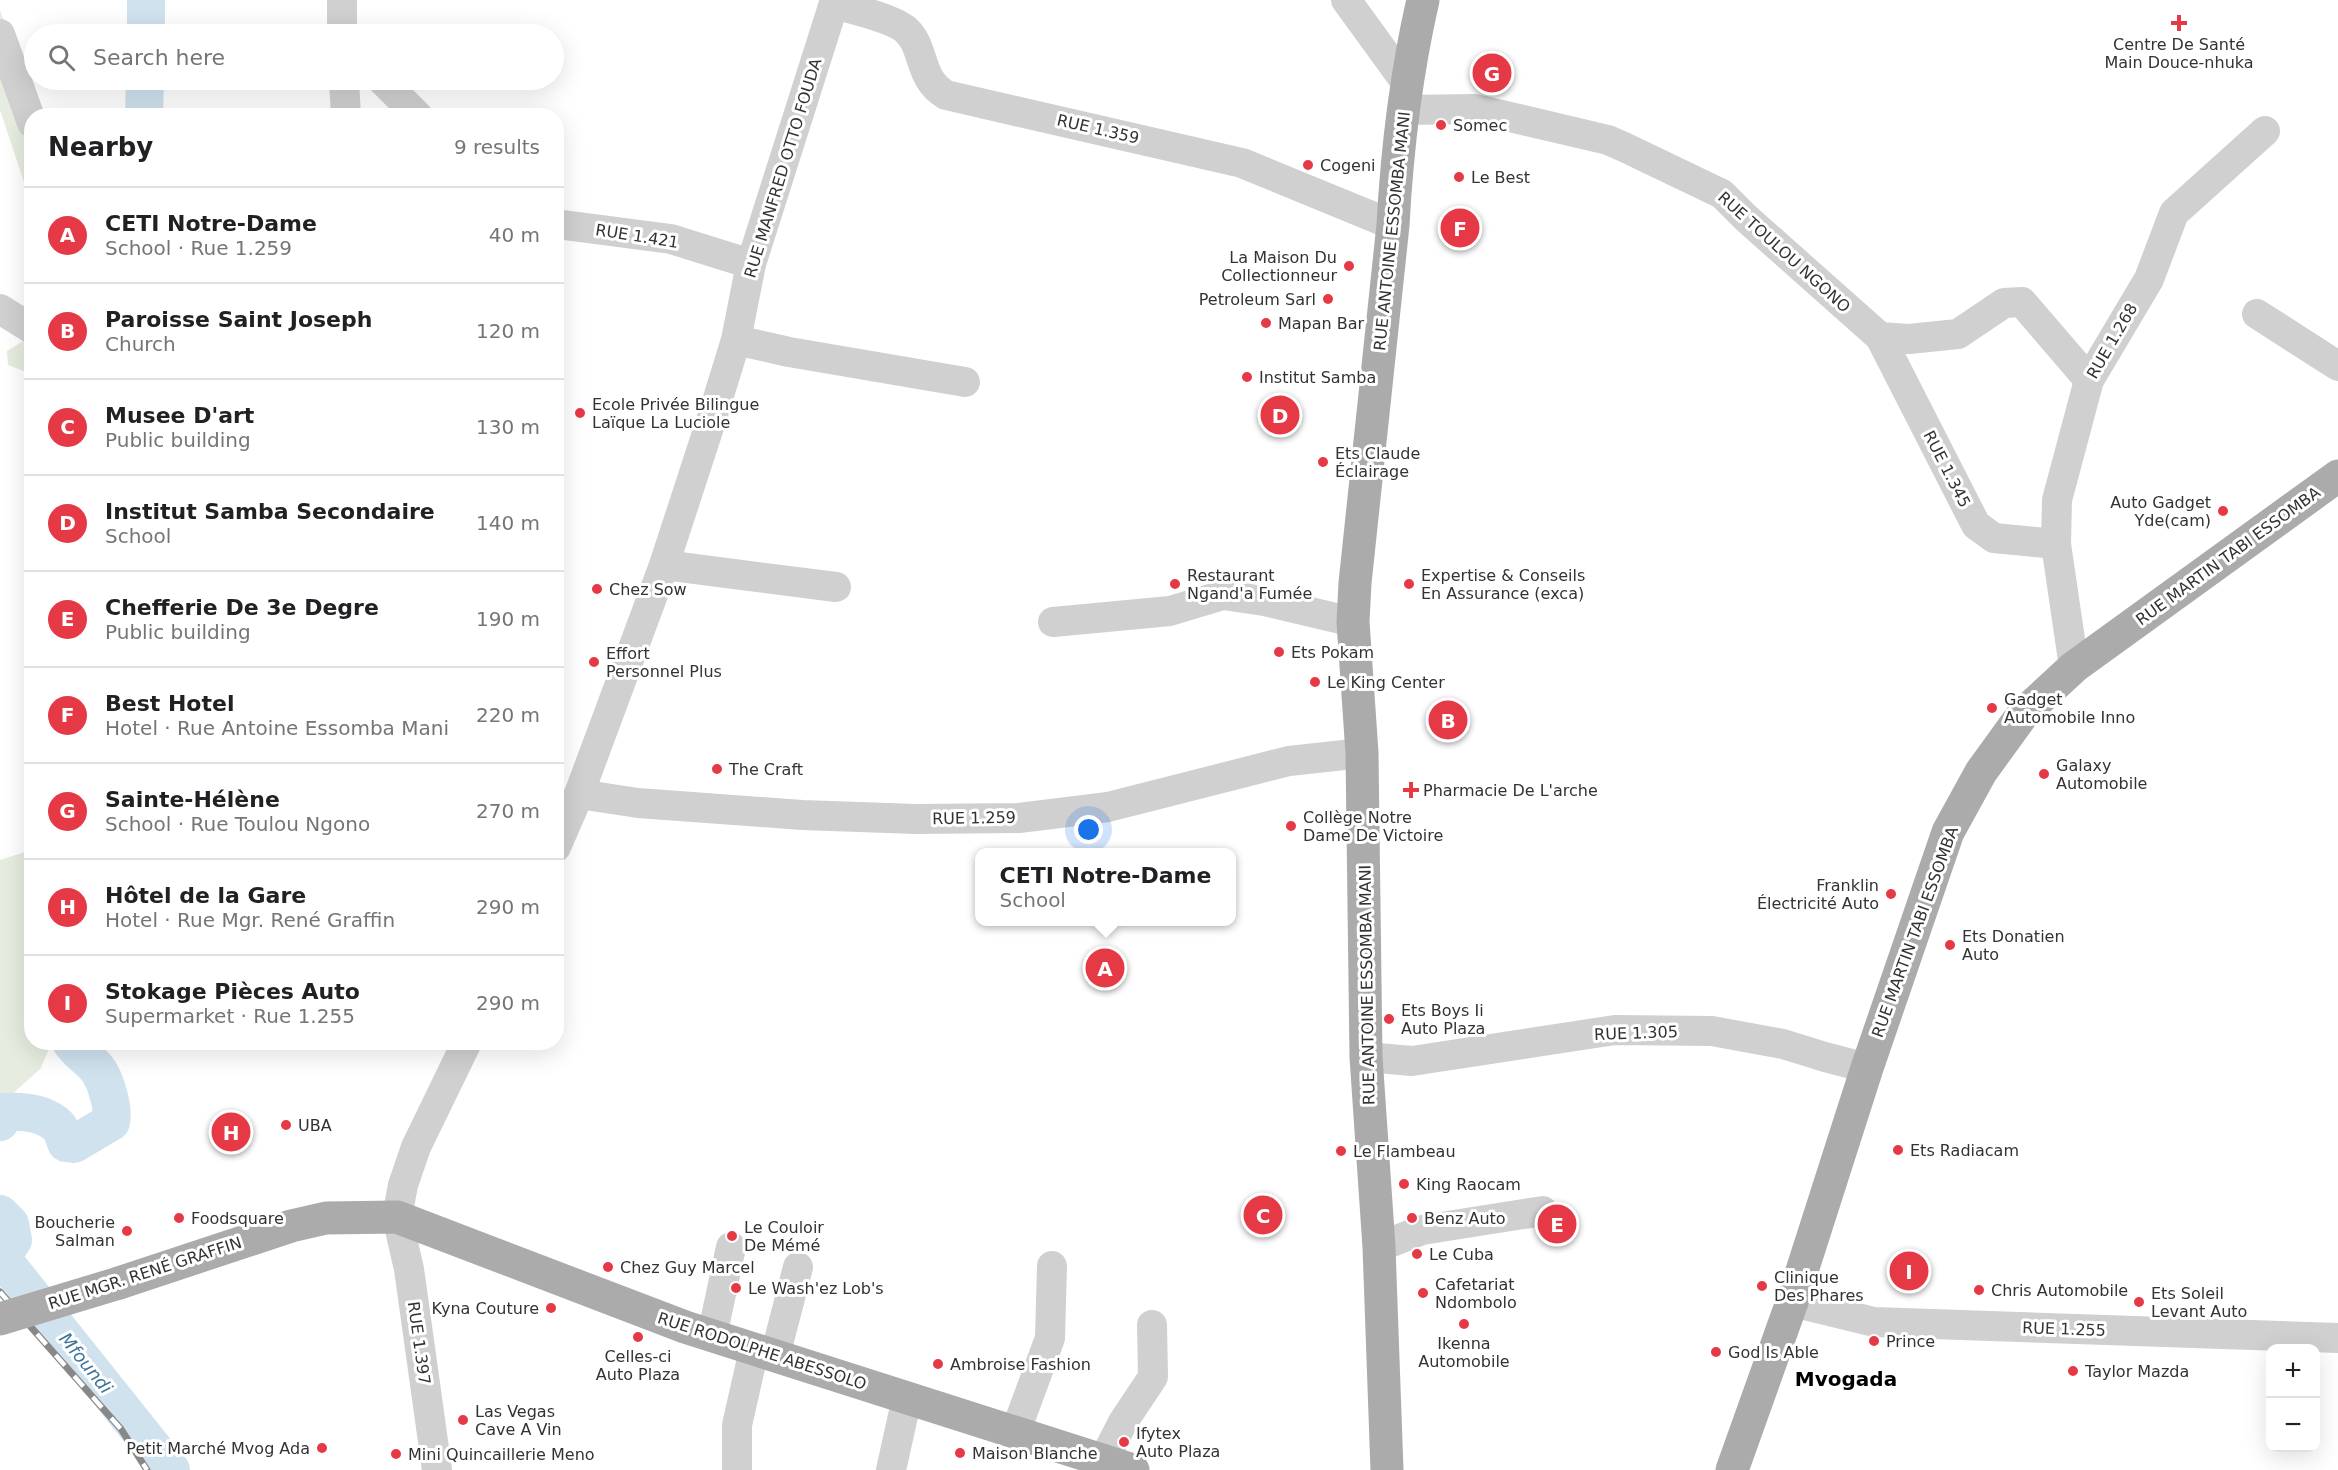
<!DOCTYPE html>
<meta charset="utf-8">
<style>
:root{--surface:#fff;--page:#f2f2f2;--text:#202124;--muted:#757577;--line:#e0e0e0;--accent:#e63946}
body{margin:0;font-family:"DejaVu Sans",sans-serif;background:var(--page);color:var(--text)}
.controls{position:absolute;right:18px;bottom:18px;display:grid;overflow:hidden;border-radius:12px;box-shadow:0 6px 24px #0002}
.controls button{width:54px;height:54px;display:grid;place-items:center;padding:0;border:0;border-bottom:2px solid var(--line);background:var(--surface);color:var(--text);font:30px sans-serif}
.you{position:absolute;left:1089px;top:830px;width:21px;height:21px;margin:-15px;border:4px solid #fff;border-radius:50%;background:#1a73e8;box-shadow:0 0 0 9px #1a73e833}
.badge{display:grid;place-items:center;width:39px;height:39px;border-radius:50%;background:var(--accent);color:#fff;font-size:20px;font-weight:700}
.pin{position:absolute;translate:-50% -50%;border:3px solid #fff;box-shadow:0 2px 6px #0006}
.popup{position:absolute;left:975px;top:848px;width:261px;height:78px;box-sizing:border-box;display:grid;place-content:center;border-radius:12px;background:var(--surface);filter:drop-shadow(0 2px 4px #0005);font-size:20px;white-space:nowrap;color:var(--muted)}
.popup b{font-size:22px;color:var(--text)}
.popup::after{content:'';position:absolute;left:50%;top:100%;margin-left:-12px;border:12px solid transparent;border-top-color:var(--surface)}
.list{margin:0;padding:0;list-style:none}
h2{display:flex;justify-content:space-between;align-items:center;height:78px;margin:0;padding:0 24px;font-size:26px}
h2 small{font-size:20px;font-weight:400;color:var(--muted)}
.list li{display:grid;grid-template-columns:39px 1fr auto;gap:18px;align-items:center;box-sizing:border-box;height:96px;padding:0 24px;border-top:2px solid var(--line)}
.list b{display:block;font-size:22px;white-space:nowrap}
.list p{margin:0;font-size:20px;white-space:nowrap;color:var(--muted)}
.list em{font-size:20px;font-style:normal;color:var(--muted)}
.icon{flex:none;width:33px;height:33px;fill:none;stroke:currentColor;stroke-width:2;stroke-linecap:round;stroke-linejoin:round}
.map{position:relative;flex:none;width:2338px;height:1470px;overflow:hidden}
.search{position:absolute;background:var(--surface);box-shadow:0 6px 24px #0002;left:24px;top:24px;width:540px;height:66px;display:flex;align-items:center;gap:15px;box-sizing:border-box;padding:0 21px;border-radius:33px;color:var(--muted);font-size:22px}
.panel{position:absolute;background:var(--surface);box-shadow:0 6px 24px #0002;left:24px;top:108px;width:540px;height:942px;border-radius:24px}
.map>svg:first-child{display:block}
.green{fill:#e6ecdf}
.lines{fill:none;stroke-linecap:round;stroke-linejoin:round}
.river{stroke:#cfe2ee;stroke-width:38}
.minor{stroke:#d0d0d0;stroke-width:30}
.major{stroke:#ababab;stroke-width:33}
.rail-casing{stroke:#888;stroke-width:7}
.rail{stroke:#fff;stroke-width:4.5;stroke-dasharray:14;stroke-linecap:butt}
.major-bridge{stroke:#ababab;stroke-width:33}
.poi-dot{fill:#e63946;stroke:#fff;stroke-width:2}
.labels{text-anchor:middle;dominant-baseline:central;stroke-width:6;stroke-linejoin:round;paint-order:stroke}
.poi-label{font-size:16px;fill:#333;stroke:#fff;text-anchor:start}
.street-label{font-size:16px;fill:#333;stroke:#fff}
.water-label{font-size:18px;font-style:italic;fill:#3f7597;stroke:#fff}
.quarter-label{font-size:20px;font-weight:bold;fill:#000;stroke:#fff}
</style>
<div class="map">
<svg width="2338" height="1470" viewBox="0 0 2338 1470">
<rect width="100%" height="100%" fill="#fff"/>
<g class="green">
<polygon points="0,10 38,115 32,116 31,203 0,110"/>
<polygon points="31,336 31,374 8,365 7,351"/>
<polygon points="28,851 32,853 32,1042 51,1043 41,1068 9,1097 0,1111 0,860"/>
</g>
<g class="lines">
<g class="river">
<polyline points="146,34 146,0"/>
<polyline points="144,116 145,80"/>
<path d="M0,1122L4,1112C22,1111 44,1112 58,1126C62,1130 64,1137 66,1143L74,1144L111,1122C114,1109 106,1081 98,1070C91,1060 78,1053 71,1042"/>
<polyline points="0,1214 10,1224 13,1240 1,1257"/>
<polyline points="0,1256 171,1470"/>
</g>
<g class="minor">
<polyline points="342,0 342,34"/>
<polyline points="1346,0 1407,84"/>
<path d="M834,4C854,10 889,17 905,29C926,47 917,78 946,95L1242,163L1393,225"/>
<polyline points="0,34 32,123"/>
<polyline points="344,80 346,116"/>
<polyline points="382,80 418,116"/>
<polyline points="1404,110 1476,109 1608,140 1624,147 1722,194 1746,218 1880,337 1909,339 1958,334 2004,303 2022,302 2089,380"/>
<polyline points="556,224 671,239 751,264"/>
<polyline points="0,309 32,329"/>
<polyline points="2257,314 2338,366"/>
<polyline points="1880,337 1976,525 1994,538 2056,544"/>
<polyline points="736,340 789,352 965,382"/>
<polyline points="664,565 836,587"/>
<polyline points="1053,622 1170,611 1223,595 1264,601 1353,622"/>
<polyline points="2074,667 2056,544 2057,500 2089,380 2149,279 2174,213 2265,131"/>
<polyline points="579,794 638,803 802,815 916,819 1019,818 1108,807 1289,761 1362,753"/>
<polyline points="556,847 579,794 664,565 711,421 736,340 751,264 835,0"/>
<polyline points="1366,1057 1412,1061 1615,1030 1712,1031 1783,1044 1825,1057 1867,1068"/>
<polyline points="1379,1247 1422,1230 1543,1211"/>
<polyline points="1792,1302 1874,1322 2338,1338"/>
<polyline points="712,1336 731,1247"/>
<polyline points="775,1356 798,1267"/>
<polyline points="1015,1433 1050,1338 1052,1266"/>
<polyline points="1103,1461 1123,1422 1153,1377 1152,1325"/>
<polyline points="437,1470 409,1269 397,1217 403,1185 416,1147 467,1042"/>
<polyline points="737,1470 737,1425 754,1350"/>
<polyline points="891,1470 907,1398"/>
</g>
<g class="major">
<polyline points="119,1283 291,1226 326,1218 397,1217 685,1327 1133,1470"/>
<path d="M1387,1470L1379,1247L1366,1057L1362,753L1353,622L1355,583L1393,225C1397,150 1406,74 1423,0"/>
<polyline points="1732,1470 1792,1302 1867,1068 1948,832 1981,772 2023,714 2074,667 2338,476"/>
</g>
<g class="rail-casing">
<polyline id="rail" points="0,1292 121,1429 147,1470"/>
</g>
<use href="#rail" class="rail"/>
<polyline class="major-bridge" points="0,1319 119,1283"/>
</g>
<g class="poi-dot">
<path d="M2176 14h6v6h6v6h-6v6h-6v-6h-6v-6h6z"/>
<circle cx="1441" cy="125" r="6"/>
<circle cx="1308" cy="165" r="6"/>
<circle cx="1459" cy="177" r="6"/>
<circle cx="1349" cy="266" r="6"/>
<circle cx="1328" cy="299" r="6"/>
<circle cx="1266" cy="323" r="6"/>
<circle cx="1247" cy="377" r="6"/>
<circle cx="580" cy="413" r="6"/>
<circle cx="1323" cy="462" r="6"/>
<circle cx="2223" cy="511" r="6"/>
<circle cx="1175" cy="584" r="6"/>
<circle cx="1409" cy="584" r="6"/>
<circle cx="597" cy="589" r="6"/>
<circle cx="1279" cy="652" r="6"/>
<circle cx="594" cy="662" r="6"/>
<circle cx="1315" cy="682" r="6"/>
<circle cx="1992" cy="708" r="6"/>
<circle cx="717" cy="769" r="6"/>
<circle cx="2044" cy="774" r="6"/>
<path d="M1408 781h6v6h6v6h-6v6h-6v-6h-6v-6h6z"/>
<circle cx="1291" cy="826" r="6"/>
<circle cx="1891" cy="894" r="6"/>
<circle cx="1950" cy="945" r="6"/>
<circle cx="1389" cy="1019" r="6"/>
<circle cx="286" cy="1125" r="6"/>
<circle cx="1898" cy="1150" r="6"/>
<circle cx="1341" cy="1151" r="6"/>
<circle cx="1404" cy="1184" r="6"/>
<circle cx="179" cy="1218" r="6"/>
<circle cx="1412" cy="1218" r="6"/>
<circle cx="127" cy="1231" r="6"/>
<circle cx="732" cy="1236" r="6"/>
<circle cx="1417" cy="1254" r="6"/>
<circle cx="608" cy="1267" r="6"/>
<circle cx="1762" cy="1286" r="6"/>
<circle cx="736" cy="1288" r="6"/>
<circle cx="1979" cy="1290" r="6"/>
<circle cx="1423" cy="1293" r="6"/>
<circle cx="2139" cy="1302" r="6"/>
<circle cx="551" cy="1308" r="6"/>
<circle cx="1464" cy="1324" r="6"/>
<circle cx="638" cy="1337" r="6"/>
<circle cx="1874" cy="1341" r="6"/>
<circle cx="1716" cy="1352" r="6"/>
<circle cx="938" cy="1364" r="6"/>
<circle cx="2073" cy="1371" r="6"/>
<circle cx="463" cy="1420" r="6"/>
<circle cx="1124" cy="1442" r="6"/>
<circle cx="322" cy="1448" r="6"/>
<circle cx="960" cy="1453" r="6"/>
<circle cx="396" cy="1454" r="6"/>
</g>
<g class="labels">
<g class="poi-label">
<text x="2179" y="44" text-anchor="middle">Centre De Santé<tspan x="2179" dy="18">Main Douce-nhuka</tspan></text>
<text x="1453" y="125">Somec</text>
<text x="1320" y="165">Cogeni</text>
<text x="1471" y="177">Le Best</text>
<text x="1337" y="257" text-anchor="end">La Maison Du<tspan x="1337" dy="18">Collectionneur</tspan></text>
<text x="1316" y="299" text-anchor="end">Petroleum Sarl</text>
<text x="1278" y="323">Mapan Bar</text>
<text x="1259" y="377">Institut Samba</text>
<text x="592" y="404">Ecole Privée Bilingue<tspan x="592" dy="18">Laïque La Luciole</tspan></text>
<text x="1335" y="453">Ets Claude<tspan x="1335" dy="18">Éclairage</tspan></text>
<text x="2211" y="502" text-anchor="end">Auto Gadget<tspan x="2211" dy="18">Yde(cam)</tspan></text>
<text x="1187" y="575">Restaurant<tspan x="1187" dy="18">Ngand'a Fumée</tspan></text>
<text x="1421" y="575">Expertise &amp; Conseils<tspan x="1421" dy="18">En Assurance (exca)</tspan></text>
<text x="609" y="589">Chez Sow</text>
<text x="1291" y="652">Ets Pokam</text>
<text x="606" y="653">Effort<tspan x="606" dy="18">Personnel Plus</tspan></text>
<text x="1327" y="682">Le King Center</text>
<text x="2004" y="699">Gadget<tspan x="2004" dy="18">Automobile Inno</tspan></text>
<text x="2056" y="765">Galaxy<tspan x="2056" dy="18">Automobile</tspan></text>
<text x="729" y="769">The Craft</text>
<text x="1423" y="790">Pharmacie De L'arche</text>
<text x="1303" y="817">Collège Notre<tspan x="1303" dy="18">Dame De Victoire</tspan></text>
<text x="1879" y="885" text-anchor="end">Franklin<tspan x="1879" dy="18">Électricité Auto</tspan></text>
<text x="1962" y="936">Ets Donatien<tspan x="1962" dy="18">Auto</tspan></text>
<text x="1401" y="1010">Ets Boys Ii<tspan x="1401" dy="18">Auto Plaza</tspan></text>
<text x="298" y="1125">UBA</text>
<text x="1910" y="1150">Ets Radiacam</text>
<text x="1353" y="1151">Le Flambeau</text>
<text x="1416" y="1184">King Raocam</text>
<text x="191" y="1218">Foodsquare</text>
<text x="1424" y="1218">Benz Auto</text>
<text x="115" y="1222" text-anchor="end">Boucherie<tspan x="115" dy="18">Salman</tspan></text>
<text x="744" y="1227">Le Couloir<tspan x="744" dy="18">De Mémé</tspan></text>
<text x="1429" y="1254">Le Cuba</text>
<text x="620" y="1267">Chez Guy Marcel</text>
<text x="1774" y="1277">Clinique<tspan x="1774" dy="18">Des Phares</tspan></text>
<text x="1435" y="1284">Cafetariat<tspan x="1435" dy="18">Ndombolo</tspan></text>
<text x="748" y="1288">Le Wash'ez Lob's</text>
<text x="1991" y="1290">Chris Automobile</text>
<text x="2151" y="1293">Ets Soleil<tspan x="2151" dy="18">Levant Auto</tspan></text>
<text x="539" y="1308" text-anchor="end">Kyna Couture</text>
<text x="1886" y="1341">Prince</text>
<text x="1464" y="1343" text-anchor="middle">Ikenna<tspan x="1464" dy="18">Automobile</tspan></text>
<text x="1728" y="1352">God Is Able</text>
<text x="638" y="1356" text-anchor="middle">Celles-ci<tspan x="638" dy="18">Auto Plaza</tspan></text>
<text x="950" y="1364">Ambroise Fashion</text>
<text x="2085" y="1371">Taylor Mazda</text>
<text x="475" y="1411">Las Vegas<tspan x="475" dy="18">Cave A Vin</tspan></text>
<text x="1136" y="1433">Ifytex<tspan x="1136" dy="18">Auto Plaza</tspan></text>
<text x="310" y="1448" text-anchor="end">Petit Marché Mvog Ada</text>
<text x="972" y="1453">Maison Blanche</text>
<text x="408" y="1454">Mini Quincaillerie Meno</text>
</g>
<g class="street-label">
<text transform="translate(1098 129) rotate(13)">RUE 1.359</text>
<text transform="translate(783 168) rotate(-73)">RUE MANFRED OTTO FOUDA</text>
<text transform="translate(1392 231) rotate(-84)">RUE ANTOINE ESSOMBA MANI</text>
<text transform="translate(637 236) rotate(9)">RUE 1.421</text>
<text transform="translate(1784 252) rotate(42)">RUE TOULOU NGONO</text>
<text transform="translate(2112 341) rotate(-60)">RUE 1.268</text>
<text transform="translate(1947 469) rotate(63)">RUE 1.345</text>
<text transform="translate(2228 556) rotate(-36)">RUE MARTIN TABI ESSOMBA</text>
<text transform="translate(974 818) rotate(-1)">RUE 1.259</text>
<text transform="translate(1915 932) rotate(-70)">RUE MARTIN TABI ESSOMBA</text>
<text transform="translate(1367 985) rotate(-91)">RUE ANTOINE ESSOMBA MANI</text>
<text transform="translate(1636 1033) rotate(-2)">RUE 1.305</text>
<text transform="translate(145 1273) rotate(-18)">RUE MGR. RENÉ GRAFFIN</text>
<text transform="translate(2064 1329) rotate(2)">RUE 1.255</text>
<text transform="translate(419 1343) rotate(82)">RUE 1.397</text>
<text transform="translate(762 1351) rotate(18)">RUE RODOLPHE ABESSOLO</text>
</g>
<g class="water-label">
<text transform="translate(86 1363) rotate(51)">Mfoundi</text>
</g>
<g class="quarter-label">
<text x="1846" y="1379">Mvogada</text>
</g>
</g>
</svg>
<div class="controls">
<button>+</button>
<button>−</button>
</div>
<div class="you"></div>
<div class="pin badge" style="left:1105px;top:968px">A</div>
<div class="popup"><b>CETI Notre-Dame</b>School</div>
<div class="pin badge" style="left:1448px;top:720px">B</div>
<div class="pin badge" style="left:1263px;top:1215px">C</div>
<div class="pin badge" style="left:1280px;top:415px">D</div>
<div class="pin badge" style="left:1557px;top:1224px">E</div>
<div class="pin badge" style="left:1460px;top:228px">F</div>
<div class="pin badge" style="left:1492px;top:73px">G</div>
<div class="pin badge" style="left:231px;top:1132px">H</div>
<div class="pin badge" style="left:1909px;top:1271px">I</div>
<div class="search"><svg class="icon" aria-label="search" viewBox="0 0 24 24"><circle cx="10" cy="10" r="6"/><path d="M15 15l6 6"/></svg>Search here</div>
<section class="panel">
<h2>Nearby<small>9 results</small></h2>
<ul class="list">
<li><span class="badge">A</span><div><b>CETI Notre-Dame</b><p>School · Rue 1.259</p></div><em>40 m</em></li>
<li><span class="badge">B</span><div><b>Paroisse Saint Joseph</b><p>Church</p></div><em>120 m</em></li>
<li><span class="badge">C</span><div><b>Musee D'art</b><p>Public building</p></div><em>130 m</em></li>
<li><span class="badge">D</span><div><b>Institut Samba Secondaire</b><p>School</p></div><em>140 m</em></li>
<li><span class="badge">E</span><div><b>Chefferie De 3e Degre</b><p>Public building</p></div><em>190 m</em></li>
<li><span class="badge">F</span><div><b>Best Hotel</b><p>Hotel · Rue Antoine Essomba Mani</p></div><em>220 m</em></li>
<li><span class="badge">G</span><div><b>Sainte-Hélène</b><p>School · Rue Toulou Ngono</p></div><em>270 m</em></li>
<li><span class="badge">H</span><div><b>Hôtel de la Gare</b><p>Hotel · Rue Mgr. René Graffin</p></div><em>290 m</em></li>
<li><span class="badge">I</span><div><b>Stokage Pièces Auto</b><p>Supermarket · Rue 1.255</p></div><em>290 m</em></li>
</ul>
</section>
</div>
